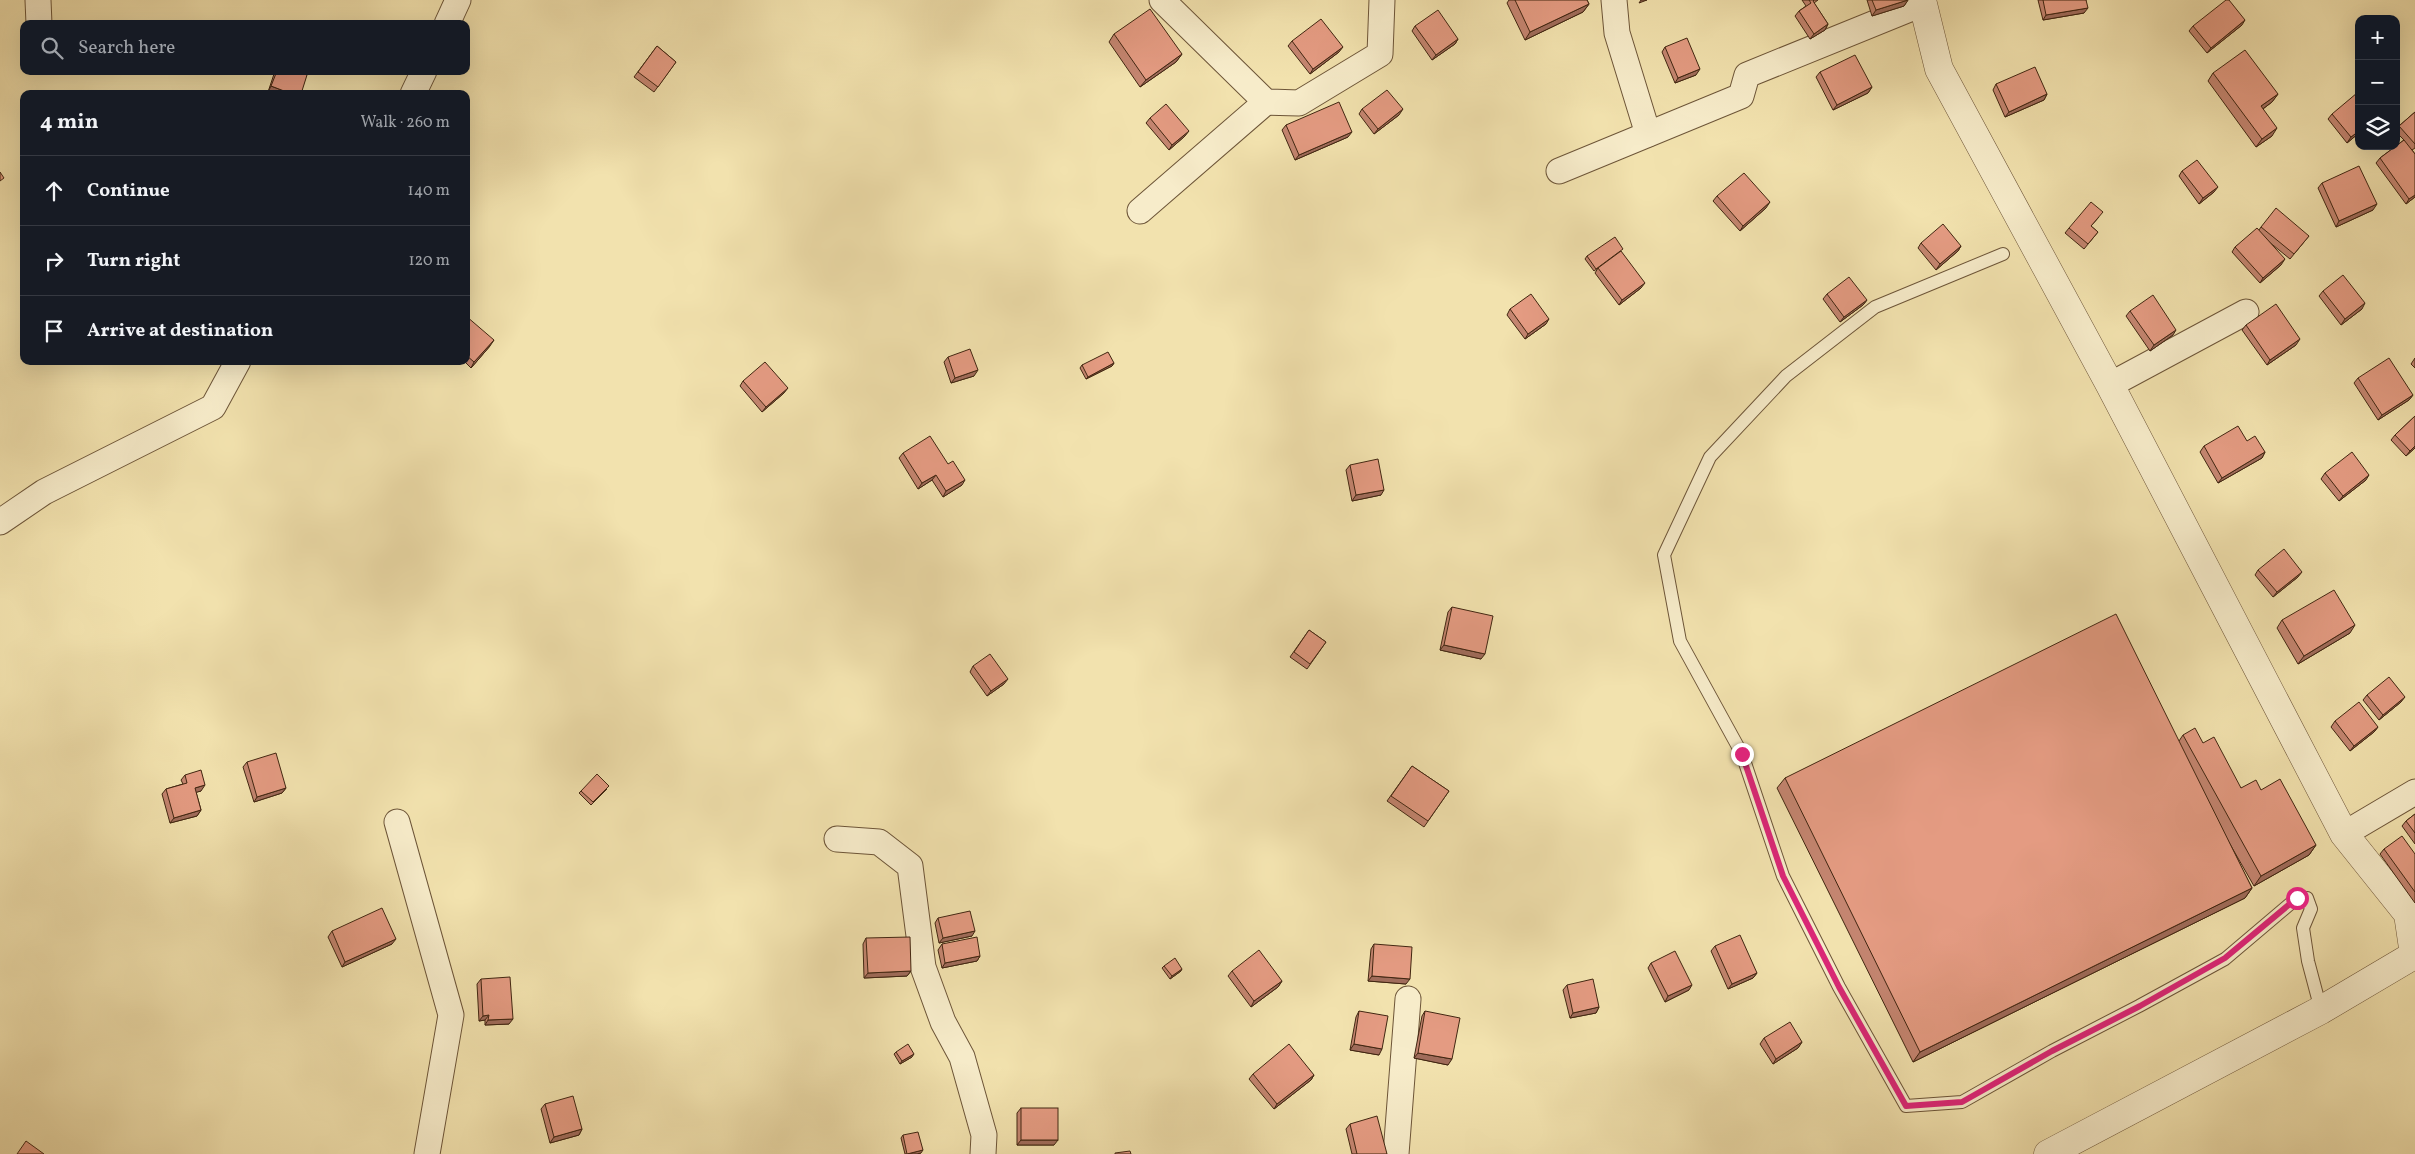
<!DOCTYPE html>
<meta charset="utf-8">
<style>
:root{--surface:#171b24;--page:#20242c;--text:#f1f3f6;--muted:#9ea1a6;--line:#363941}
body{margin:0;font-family:Vollkorn,serif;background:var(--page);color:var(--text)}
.controls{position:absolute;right:15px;top:15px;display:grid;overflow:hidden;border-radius:10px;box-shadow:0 5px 20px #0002}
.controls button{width:45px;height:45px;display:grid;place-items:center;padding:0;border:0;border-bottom:1px solid var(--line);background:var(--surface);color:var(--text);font:25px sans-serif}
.stop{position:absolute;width:15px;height:15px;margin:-11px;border:4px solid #db2777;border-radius:50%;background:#fff}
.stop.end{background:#db2777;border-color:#fff;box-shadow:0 1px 5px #0008}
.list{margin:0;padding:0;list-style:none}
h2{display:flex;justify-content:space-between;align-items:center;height:65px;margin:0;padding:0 20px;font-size:21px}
h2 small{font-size:16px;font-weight:400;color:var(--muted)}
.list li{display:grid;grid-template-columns:32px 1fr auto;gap:15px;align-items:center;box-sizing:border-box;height:70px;padding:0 20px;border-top:1px solid var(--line)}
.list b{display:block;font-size:19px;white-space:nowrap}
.list em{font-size:16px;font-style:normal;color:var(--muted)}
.icon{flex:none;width:28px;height:28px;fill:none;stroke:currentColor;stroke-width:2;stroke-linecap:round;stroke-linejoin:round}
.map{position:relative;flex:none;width:2415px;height:1154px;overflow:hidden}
.search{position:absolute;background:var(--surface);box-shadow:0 5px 20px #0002;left:20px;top:20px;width:450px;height:55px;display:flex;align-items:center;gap:12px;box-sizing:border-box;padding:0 18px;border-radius:10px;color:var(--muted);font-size:19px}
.panel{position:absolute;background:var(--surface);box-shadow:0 5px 20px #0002;left:20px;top:90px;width:450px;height:275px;border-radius:10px}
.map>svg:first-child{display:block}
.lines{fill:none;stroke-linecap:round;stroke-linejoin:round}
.service-casing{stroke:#6d5538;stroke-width:14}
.minor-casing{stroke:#6d5538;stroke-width:27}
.tertiary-casing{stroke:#6d5538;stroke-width:29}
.service{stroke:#f7ecca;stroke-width:12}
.minor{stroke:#f7ecca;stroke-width:25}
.tertiary{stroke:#f7ecca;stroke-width:28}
.wall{fill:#c48570;stroke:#412611}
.shaded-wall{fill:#a06c5b;stroke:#412611}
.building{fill:#e49b82;stroke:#412611}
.route{stroke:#db2777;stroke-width:6}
</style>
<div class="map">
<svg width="2415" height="1154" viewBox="0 0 2415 1154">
<rect width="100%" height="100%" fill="#f2e2ae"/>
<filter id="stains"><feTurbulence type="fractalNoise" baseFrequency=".004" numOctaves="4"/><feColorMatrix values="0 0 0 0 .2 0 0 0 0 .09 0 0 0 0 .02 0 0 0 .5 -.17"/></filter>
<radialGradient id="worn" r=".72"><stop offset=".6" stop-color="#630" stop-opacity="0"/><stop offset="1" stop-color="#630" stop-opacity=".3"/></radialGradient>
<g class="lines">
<g class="service-casing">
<polyline id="service" points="2003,254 1875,307 1786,376 1710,457 1664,555 1680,641 1742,754 1783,876 1839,987 1906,1106 1962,1102 2052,1051 2139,1006 2225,959 2297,898 2307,898 2311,909 2303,928 2308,961 2321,1010"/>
</g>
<g class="minor-casing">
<g id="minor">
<polyline points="38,0 39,24"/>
<polyline points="1162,0 1266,102 1299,103 1380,54 1382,0"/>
<polyline points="1614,0 1617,33 1648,134"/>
<polyline points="447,24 458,0"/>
<polyline points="413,94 424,71"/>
<polyline points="1559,171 1741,96 1747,75 1922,4"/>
<polyline points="1140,211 1266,102"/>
<polyline points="2110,385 2246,312"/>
<polyline points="0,522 44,492 213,407 238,361"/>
<polyline points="397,822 451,1015 427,1154"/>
<polyline points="2344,834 2415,792"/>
<polyline points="837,839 879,842 910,866 923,967 943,1022 962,1057 984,1135 983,1154"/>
<polyline points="1396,1154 1408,999"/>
</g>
</g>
<g class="tertiary-casing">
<polyline id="tertiary" points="1922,0 1939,69 2110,385 2344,834 2408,914 2414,955 2321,1010 2048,1154"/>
</g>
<use href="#service" class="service"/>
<use href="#minor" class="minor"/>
<use href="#tertiary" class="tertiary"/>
</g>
<g class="wall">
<polygon points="1509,0 1587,0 1589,4 1583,12 1525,40 1507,3"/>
<polygon points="1802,0 1818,0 1814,3 1828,24 1825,30 1810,39 1795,16 1799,11 1806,6"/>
<polygon points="1867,0 1908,0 1904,6 1872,16"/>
<polygon points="2038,0 2086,0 2084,13 2043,20"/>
<polygon points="2242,25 2207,53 2189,31 2193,26"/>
<polygon points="1415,26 1458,39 1455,44 1432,60 1412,31"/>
<polygon points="1114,34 1182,54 1176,62 1140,87 1109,42"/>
<polygon points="1292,41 1339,52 1310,74 1288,46"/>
<polygon points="657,46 676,62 654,92 634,77"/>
<polygon points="1665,47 1696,75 1675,83 1662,52"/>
<polygon points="275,71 297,71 301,94 274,94 268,92"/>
<polygon points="1820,72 1872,87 1868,93 1833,110 1816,77"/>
<polygon points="2213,73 2278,94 2272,102 2263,109 2272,136 2256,147 2208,81"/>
<polygon points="1996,84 2047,94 2044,100 2005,117 1993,90"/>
<polygon points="1362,109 1399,115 1374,134 1359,114"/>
<polygon points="2415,112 2415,148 2412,150 2415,154 2415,197 2406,204 2376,163 2380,158 2404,140 2396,132 2396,130 2399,126"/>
<polygon points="2332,114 2359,133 2347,143 2328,119"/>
<polygon points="1150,118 1185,136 1169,150 1146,123"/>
<polygon points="1286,125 1348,137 1295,160 1282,130"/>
<polygon points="2182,171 2214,192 2199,204 2179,176"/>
<polygon points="2322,183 2373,210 2336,227 2318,188"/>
<polygon points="1717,196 1766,208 1740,231 1713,201"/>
<polygon points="2099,217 2091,226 2098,232 2084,249 2065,233 2069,228"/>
<polygon points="2261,227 2309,236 2290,259 2268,241 2281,265 2260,283 2232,252 2235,247 2259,230"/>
<polygon points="1921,243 1961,246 1958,251 1936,270 1918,248"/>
<polygon points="1621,252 1641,288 1619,305 1595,273 1598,268 1594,271 1585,259 1587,256"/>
<polygon points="2323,291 2362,309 2341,325 2319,296"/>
<polygon points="1827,294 1867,300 1863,305 1840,322 1823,299"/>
<polygon points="1510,309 1546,324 1525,339 1507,315"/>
<polygon points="2130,311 2173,335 2150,351 2126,316"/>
<polygon points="466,316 490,346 471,368 464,361 466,361"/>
<polygon points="2246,325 2296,345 2267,365 2242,330"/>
<polygon points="948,357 974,376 951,383 944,362"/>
<polygon points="2415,358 2415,368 2411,364"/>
<polygon points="1114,363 1112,366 1086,379 1080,368 1082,365"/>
<polygon points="2358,378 2413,395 2409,400 2378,420 2354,383"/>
<polygon points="743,381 784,393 762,412 740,386"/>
<polygon points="2415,416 2415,448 2406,456 2391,440 2395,435"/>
<polygon points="2204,446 2265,452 2262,458 2218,483 2200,452"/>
<polygon points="903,453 962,485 943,497 932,480 918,489 899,458"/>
<polygon points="1350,465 1381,495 1352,501 1346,470"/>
<polygon points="2325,473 2366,480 2339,501 2321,479"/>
<polygon points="2258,570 2298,577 2273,597 2255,575"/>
<polygon points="1452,607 1481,659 1440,650 1448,612"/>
<polygon points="2282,620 2350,633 2298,664 2277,628"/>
<polygon points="1309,630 1326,642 1307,669 1290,657"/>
<polygon points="973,666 1004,684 987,696 970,672"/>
<polygon points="2367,695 2401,702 2379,720 2363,700"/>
<polygon points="2335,721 2378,727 2374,732 2350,751 2331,727"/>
<polygon points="2183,735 2203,743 2241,788 2261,790 2316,845 2309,855 2254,886 2227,839 2252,888 2245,898 1913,1062 1777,788 1785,778 2179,741"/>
<polygon points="247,762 286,788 282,793 254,802 243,767"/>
<polygon points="1412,766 1449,791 1424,827 1387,801"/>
<polygon points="185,775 201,791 196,792 201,810 197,816 170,823 162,794 166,789 183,784 181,780"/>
<polygon points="607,789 591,805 579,793 581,791"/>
<polygon points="2415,814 2415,844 2402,826 2406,821"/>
<polygon points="2384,849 2415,854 2415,903 2380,854"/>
<polygon points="938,918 972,936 939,943 935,923"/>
<polygon points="332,931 392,944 342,967 328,937"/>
<polygon points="866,938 911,971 907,976 864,978 863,944"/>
<polygon points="942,944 980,956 977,961 942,968 938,950"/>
<polygon points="1374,944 1406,984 1368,981 1371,949"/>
<polygon points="1715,946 1757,973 1753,978 1728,989 1711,951"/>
<polygon points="1651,963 1689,990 1665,1002 1648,968"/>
<polygon points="1164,966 1181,971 1170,979 1162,968"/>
<polygon points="1232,971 1282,981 1278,987 1251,1007 1228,976"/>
<polygon points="481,979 509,1024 485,1025 485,1020 479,1021 477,984"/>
<polygon points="1567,985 1599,1007 1596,1013 1570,1018 1563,990"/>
<polygon points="1359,1011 1379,1055 1350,1050 1356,1017"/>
<polygon points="1425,1011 1448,1065 1414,1058 1422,1016"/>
<polygon points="1764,1038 1802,1042 1798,1048 1773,1064 1760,1044"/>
<polygon points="896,1052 912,1057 900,1064 894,1054"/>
<polygon points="1253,1074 1314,1075 1311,1080 1274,1109 1249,1079"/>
<polygon points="545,1104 582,1129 579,1135 550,1143 541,1109"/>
<polygon points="1021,1108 1054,1145 1017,1145 1017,1113"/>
<polygon points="1350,1124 1387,1154 1352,1154 1346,1129"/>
<polygon points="903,1135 921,1153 917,1154 905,1154 901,1138"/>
</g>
<g class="shaded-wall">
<polygon points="1641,0 1647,0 1639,3"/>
<polygon points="1908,0 1904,6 1872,16 1876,10"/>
<polygon points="1589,4 1583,12 1525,40 1530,32"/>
<polygon points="2088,8 2084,13 2043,20 2046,15"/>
<polygon points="2245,20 2242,25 2207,53 2211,48"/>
<polygon points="1828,24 1825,30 1810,39 1814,34"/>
<polygon points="1458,39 1455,44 1432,60 1436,55"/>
<polygon points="1343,47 1339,52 1310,74 1313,69"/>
<polygon points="1182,54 1176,62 1140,87 1146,80"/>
<polygon points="1700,69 1696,75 1675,83 1678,78"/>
<polygon points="271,86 292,94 274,94 268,92"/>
<polygon points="1872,87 1868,93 1833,110 1837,105"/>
<polygon points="2047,94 2044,100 2005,117 2009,112"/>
<polygon points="2278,94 2272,102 2256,114 2261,106"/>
<polygon points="1403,109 1399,115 1374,134 1378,129"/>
<polygon points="2277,128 2272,136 2256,147 2262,139"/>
<polygon points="1189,131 1185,136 1169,150 1172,145"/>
<polygon points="2359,131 2359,133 2347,143 2351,137"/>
<polygon points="1352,132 1348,137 1295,160 1299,155"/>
<polygon points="2218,187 2214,192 2199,204 2203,198"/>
<polygon points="2415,195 2415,197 2406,204 2409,199"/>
<polygon points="1770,202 1766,208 1740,231 1743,226"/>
<polygon points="2377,204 2373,210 2336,227 2339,221"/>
<polygon points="1961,246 1958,251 1936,270 1940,264"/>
<polygon points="2285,259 2281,265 2260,283 2263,278"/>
<polygon points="1645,283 1641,288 1619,305 1622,300"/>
<polygon points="1867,300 1863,305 1840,322 1844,317"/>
<polygon points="2365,303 2362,309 2341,325 2345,319"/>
<polygon points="1549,319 1546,324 1525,339 1528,334"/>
<polygon points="2176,330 2173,335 2150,351 2154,345"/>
<polygon points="2300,339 2296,345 2267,365 2270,360"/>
<polygon points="494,340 490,346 471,368 474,362"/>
<polygon points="1114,363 1112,366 1086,379 1088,377"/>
<polygon points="978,370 974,376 951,383 955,378"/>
<polygon points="788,388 784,393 762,412 766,407"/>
<polygon points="2413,395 2409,400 2378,420 2382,415"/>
<polygon points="2415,446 2415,448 2406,456 2410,451"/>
<polygon points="2265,452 2262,458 2218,483 2222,478"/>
<polygon points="936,475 932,480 918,489 922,483"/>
<polygon points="2369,475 2366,480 2339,501 2343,496"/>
<polygon points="965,480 962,485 943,497 946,491"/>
<polygon points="1384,490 1381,495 1352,501 1356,495"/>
<polygon points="2302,572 2298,577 2273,597 2277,592"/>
<polygon points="2355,625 2350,633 2298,664 2304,656"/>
<polygon points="1444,645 1485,654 1481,659 1440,650"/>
<polygon points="1008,679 1004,684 987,696 991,691"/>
<polygon points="2405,697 2401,702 2379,720 2383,715"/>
<polygon points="2378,727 2374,732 2350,751 2354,746"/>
<polygon points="205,785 201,791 191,794 195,788"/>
<polygon points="286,788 282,793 254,802 257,797"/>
<polygon points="201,810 197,816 170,823 174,818"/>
<polygon points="2316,845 2309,855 2254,886 2261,876"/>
<polygon points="2252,888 2245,898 1913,1062 1920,1052"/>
<polygon points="975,931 972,936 939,943 943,938"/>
<polygon points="396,939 392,944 342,967 345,962"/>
<polygon points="980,956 977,961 942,968 945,963"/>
<polygon points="1182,969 1181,971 1170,979 1172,976"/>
<polygon points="911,971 907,976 864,978 868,973"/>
<polygon points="1757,973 1753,978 1728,989 1732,984"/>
<polygon points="1372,976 1410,979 1406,984 1368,981"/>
<polygon points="1282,981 1278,987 1251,1007 1254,1001"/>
<polygon points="1692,985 1689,990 1665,1002 1668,996"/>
<polygon points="1599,1007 1596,1013 1570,1018 1573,1013"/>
<polygon points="489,1015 485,1020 479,1021 483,1016"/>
<polygon points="513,1019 509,1024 485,1025 488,1020"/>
<polygon points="1802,1042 1798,1048 1773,1064 1776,1059"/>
<polygon points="1354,1044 1382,1049 1379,1055 1350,1050"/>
<polygon points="1418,1053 1452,1059 1448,1065 1414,1058"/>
<polygon points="914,1054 912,1057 900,1064 902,1061"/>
<polygon points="1314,1075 1311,1080 1274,1109 1277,1104"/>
<polygon points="582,1129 579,1135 550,1143 554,1137"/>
<polygon points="1021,1140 1058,1140 1054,1145 1017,1145"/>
<polygon points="923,1150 921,1153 917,1154 907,1154"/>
</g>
<g class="building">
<polygon points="1515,0 1587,0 1589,4 1530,32"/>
<polygon points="1809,0 1814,0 1813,1 1828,24 1814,34 1799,11 1811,3"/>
<polygon points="1872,0 1908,0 1876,10"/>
<polygon points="2043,0 2086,0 2088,8 2046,15"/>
<polygon points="2226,0 2229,0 2245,20 2211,48 2193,26"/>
<polygon points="1150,9 1182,54 1146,80 1114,34"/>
<polygon points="1438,10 1458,39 1436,55 1415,26"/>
<polygon points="1321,19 1343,47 1313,69 1292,41"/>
<polygon points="1687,38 1700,69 1678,78 1665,47"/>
<polygon points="657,46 676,62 658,87 638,72"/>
<polygon points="2245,50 2278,94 2261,106 2277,128 2262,139 2213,73"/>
<polygon points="1855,55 1872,87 1837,105 1820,72"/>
<polygon points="2035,67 2047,94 2009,112 1996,84"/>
<polygon points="277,71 297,71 307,75 301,94 292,94 271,86"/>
<polygon points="1387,90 1403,109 1378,129 1362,109"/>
<polygon points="2357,93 2359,95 2359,131 2351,137 2332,114"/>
<polygon points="1339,102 1352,132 1299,155 1286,125"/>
<polygon points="1166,104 1189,131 1172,145 1150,118"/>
<polygon points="2415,112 2415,144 2399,126"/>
<polygon points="2404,140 2415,154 2415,195 2409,199 2380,158"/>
<polygon points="2197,160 2218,187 2203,198 2182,171"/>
<polygon points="2359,166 2377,204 2339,221 2322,183"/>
<polygon points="0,172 4,178 0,181"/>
<polygon points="1744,173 1770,202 1743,226 1717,196"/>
<polygon points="2091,202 2103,212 2091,226 2098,232 2088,244 2069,228"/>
<polygon points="2276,208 2309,236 2294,254 2261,227"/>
<polygon points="1943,224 1961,246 1940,264 1921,243"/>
<polygon points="2257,228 2285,259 2263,278 2235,247"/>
<polygon points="1615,237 1623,249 1596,269 1587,256"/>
<polygon points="1621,251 1645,283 1622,300 1598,268"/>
<polygon points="2343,275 2365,303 2345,319 2323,291"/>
<polygon points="1849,277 1867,300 1844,317 1827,294"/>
<polygon points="1531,294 1549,319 1528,334 1510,309"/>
<polygon points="2153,295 2176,330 2154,345 2130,311"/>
<polygon points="2276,304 2300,339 2270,360 2246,325"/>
<polygon points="466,316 494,340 474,362 466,355"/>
<polygon points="970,349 978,370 955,378 948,357"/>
<polygon points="1108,352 1114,363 1088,377 1082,365"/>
<polygon points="2389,358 2413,395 2382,415 2358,378"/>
<polygon points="765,362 788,388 766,407 743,381"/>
<polygon points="2415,416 2415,446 2410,451 2395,435"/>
<polygon points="2238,426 2247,441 2255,436 2265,452 2222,478 2204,446"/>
<polygon points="930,436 948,464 953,461 965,480 946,491 936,475 922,483 903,453"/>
<polygon points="2352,452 2369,475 2343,496 2325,473"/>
<polygon points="1378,459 1384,490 1356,495 1350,465"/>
<polygon points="2284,549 2302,572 2277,592 2258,570"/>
<polygon points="2334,590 2355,625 2304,656 2282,620"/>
<polygon points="1452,607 1493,616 1485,654 1444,645"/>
<polygon points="2116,614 2252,888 1920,1052 1785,778"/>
<polygon points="1309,630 1326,642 1310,664 1294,652"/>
<polygon points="990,654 1008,679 991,691 973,666"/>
<polygon points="2389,677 2405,697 2383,715 2367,695"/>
<polygon points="2359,702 2378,727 2354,746 2335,721"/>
<polygon points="2195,728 2203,743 2214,737 2241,788 2256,780 2261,790 2280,779 2316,845 2261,876 2183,735"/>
<polygon points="276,753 286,788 257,797 247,762"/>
<polygon points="1412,766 1449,791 1428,821 1391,796"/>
<polygon points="201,770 205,785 195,788 201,810 174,818 166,789 187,783 185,775"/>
<polygon points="597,774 609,786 593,802 581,791"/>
<polygon points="2415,814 2415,833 2406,821"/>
<polygon points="2402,836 2415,854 2415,892 2384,849"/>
<polygon points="382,908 396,939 345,962 332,931"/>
<polygon points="970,911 975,931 943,938 938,918"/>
<polygon points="1740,935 1757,973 1732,984 1715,946"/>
<polygon points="910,937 911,971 868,973 866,938"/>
<polygon points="977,937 980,956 945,963 942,944"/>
<polygon points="1374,944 1412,947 1410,979 1372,976"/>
<polygon points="1259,950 1282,981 1254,1001 1232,971"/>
<polygon points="1675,951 1692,985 1668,996 1651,963"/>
<polygon points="1175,958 1182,969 1172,976 1164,966"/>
<polygon points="510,977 513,1019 488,1020 489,1015 483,1016 481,979"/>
<polygon points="1593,979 1599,1007 1573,1013 1567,985"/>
<polygon points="1359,1011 1388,1016 1382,1049 1354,1044"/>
<polygon points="1425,1011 1460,1018 1452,1059 1418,1053"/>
<polygon points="1790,1022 1802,1042 1776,1059 1764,1038"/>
<polygon points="908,1044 914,1054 902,1061 896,1052"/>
<polygon points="1289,1044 1314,1075 1277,1104 1253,1074"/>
<polygon points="573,1096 582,1129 554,1137 545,1104"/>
<rect x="1021" y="1108" width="37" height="32"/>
<polygon points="1377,1116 1387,1154 1357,1154 1350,1124"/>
<polygon points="918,1132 923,1150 907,1154 903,1135"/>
<polygon points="26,1141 44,1154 17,1154"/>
<polygon points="1130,1151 1131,1154 1115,1154 1115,1153"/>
</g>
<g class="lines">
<polyline class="route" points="1742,754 1783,876 1839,987 1906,1106 1962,1102 2052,1051 2140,1006 2225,958 2297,898"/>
</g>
<rect width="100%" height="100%" filter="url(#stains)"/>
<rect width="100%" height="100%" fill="url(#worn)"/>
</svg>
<div class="controls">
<button>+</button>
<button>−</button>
<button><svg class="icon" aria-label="layers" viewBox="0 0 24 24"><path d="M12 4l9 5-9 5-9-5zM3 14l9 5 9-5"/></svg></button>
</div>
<div class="stop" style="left:2297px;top:898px"></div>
<div class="stop end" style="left:1742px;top:754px"></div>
<div class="search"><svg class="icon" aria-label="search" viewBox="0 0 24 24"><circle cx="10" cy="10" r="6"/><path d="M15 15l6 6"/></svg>Search here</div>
<section class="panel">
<h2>4 min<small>Walk · 260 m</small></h2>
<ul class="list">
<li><svg class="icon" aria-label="ahead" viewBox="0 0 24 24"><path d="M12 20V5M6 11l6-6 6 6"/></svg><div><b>Continue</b></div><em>140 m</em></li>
<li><svg class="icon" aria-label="right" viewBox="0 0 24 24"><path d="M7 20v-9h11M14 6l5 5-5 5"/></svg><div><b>Turn right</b></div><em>120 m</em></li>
<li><svg class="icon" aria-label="arrive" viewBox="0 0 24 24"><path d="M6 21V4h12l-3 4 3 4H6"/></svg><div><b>Arrive at destination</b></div></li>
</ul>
</section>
</div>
